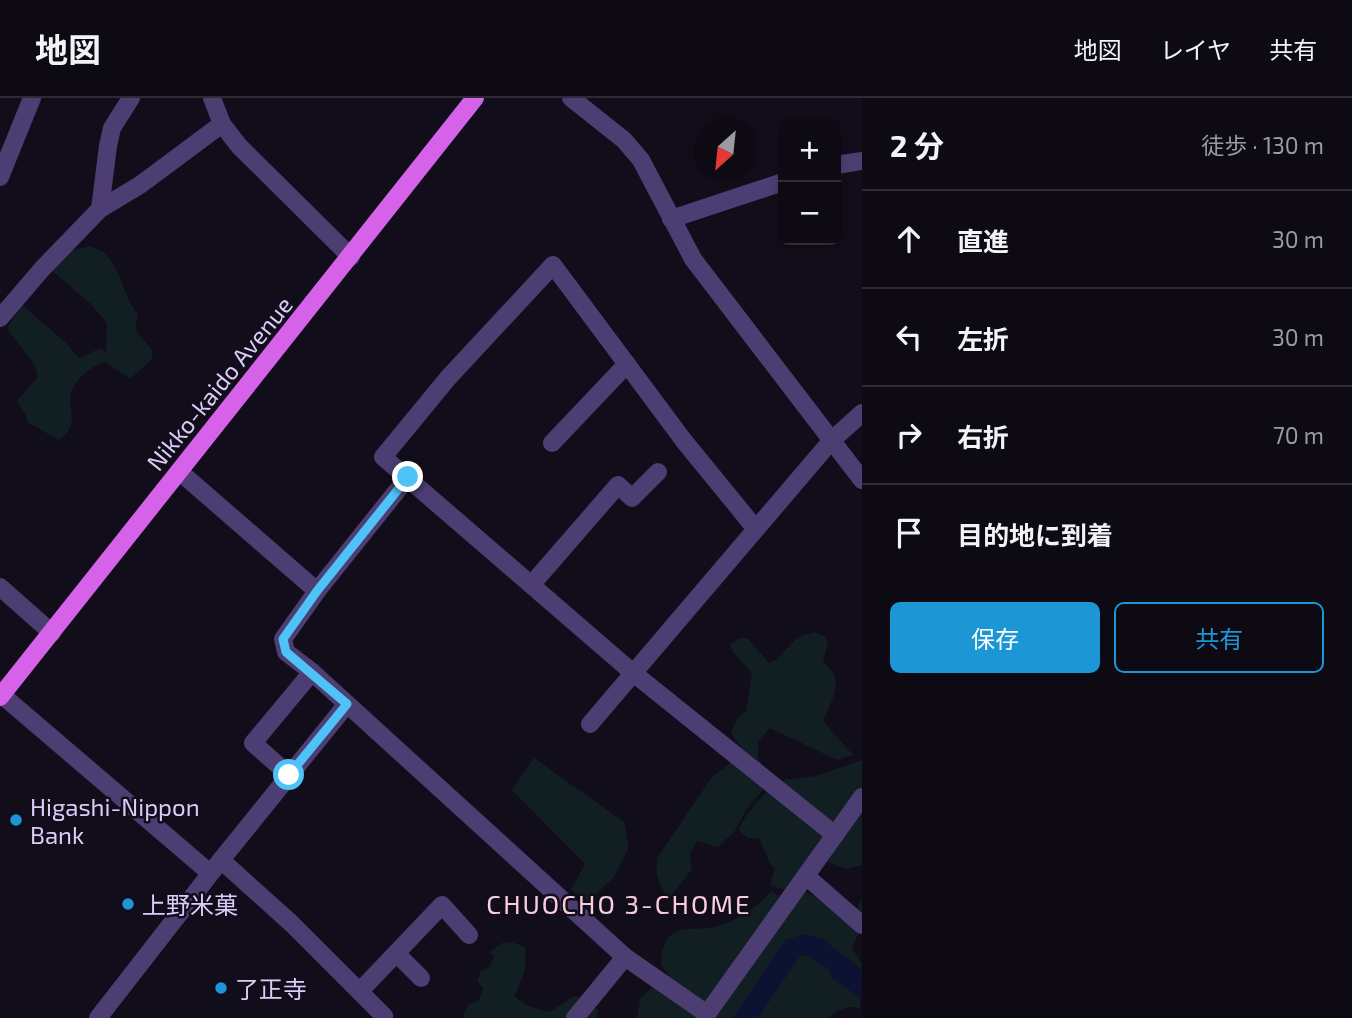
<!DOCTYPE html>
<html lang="ja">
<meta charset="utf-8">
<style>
:root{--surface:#0e0a14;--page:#1c1822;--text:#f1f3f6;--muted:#9b9aa0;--line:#2e2b34;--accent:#1c96d4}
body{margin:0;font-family:"Exo 2","Noto Sans JP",sans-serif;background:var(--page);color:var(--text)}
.controls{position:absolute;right:21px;top:21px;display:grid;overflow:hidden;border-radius:10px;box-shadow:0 4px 10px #0003}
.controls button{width:63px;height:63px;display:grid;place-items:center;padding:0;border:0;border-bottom:2px solid var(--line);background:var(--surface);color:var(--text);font:35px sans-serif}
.compass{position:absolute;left:694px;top:21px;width:63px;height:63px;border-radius:50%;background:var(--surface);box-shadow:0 4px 10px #0003;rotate:207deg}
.stop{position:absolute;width:21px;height:21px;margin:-16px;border:5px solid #4fc3f7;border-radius:50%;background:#fff}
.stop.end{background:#4fc3f7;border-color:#fff;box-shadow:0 2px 7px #0008}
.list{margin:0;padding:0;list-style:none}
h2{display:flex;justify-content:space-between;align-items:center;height:91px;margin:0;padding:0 28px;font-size:30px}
h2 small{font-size:23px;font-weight:400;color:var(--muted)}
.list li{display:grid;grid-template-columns:46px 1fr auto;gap:21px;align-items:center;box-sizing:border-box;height:98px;padding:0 28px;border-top:2px solid var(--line)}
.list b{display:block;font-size:26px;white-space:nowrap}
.list em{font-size:23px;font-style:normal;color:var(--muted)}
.actions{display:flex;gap:14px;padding:21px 28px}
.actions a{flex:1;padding:16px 0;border:2px solid var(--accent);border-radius:10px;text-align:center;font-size:24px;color:var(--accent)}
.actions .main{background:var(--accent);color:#fff}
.icon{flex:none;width:38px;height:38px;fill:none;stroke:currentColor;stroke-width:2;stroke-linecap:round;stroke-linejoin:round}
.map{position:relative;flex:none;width:862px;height:920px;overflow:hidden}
header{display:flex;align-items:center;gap:42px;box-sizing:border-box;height:98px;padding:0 35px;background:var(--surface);border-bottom:2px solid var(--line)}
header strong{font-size:33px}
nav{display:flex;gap:38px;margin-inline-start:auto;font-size:24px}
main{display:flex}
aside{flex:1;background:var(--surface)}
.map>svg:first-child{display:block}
.green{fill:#111f23}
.water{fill:#0e1232}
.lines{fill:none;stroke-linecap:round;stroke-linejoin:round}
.minor{stroke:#4c3e73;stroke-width:18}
.major{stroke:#d762ea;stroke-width:18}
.route{stroke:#4fc3f7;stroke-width:9}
.poi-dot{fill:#1c96d4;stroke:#120d1a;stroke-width:2.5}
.labels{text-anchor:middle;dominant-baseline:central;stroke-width:5;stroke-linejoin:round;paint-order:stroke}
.street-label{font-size:24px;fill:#dcccf8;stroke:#120d1a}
.poi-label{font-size:24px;fill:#dcccf8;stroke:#120d1a;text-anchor:start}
.neighbourhood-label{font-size:26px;letter-spacing:2px;fill:#f8cedf;stroke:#120d1a}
</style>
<header>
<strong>地図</strong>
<nav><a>地図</a><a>レイヤ</a><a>共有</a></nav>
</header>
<main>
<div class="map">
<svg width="862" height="920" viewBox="0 0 862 920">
<rect width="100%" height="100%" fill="#120d1a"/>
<g class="green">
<path d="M90,148C95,150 102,152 105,156C122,172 123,199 138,216L135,232L153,253L152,261L130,281L105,264C90,268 70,285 70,302C70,310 74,322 70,330C68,334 62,338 59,342L27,324V319L17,303L38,279L35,267L7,231L21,206L65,244L79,260L101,250L106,255L107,225L92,207L50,171L70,153Z"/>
<path d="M815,534L824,538L828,545L823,564C846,581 832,602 823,623L853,657L837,662L770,630L758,643V661L773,680L746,712L735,733L718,749L697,743L690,755L692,771L669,801C659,787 655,777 657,760L712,679L726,669L742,651L731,635L737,621L746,613L752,575L732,553L730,546L740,540L748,541L769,565L776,562L798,539Z"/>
<polygon points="534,660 624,724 629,749 613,780 587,805 571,792 585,766 512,692"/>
<polygon points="862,662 862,767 845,771 823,762 789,793 770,787 775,771 770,766 759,740 748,740 738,732 747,716 765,695 785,682 816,678"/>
<path d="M771,793L777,797L797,800L806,794L831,807L857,811L862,800V833L859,834L852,850L862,866L860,910C847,907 839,911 829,920H637L641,899L669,877L661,867C662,856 662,844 672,836C683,828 697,832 710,830C732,826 756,811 771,793Z"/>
<path d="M511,844L525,849V872L515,898C525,908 537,911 550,914L574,898L583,900L599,913L596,920H465L463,916L469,907L479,902L483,890L477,883L481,873L489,869L494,859L490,854L502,845Z"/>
</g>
<polygon class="water" points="805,836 823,841 862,872 862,901 830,879 831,873 807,857 800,858 758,920 733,920 785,842"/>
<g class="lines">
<g class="minor">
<polyline points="212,0 222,26 239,48 351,159"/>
<polyline points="571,0 624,42 641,62 693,161 862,382"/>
<polyline points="836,67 862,63"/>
<polyline points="0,79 32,0"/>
<polyline points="100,111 108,48 112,30 131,0"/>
<polyline points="671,121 783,84"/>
<polyline points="0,220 42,171 100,111 140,87 222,26"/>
<polyline points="552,345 627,266"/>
<polyline points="180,374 317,493"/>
<polyline points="408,379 317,493 283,541 286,554 312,574 625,859 707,916 862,699"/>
<polyline points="755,430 684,343 553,167 448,280 383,359 632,574 835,737"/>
<polyline points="532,486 618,387 632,400 658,374"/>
<polyline points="0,489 52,535"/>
<polyline points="2,597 210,775"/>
<polyline points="590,626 831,343 862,315"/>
<polyline points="289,677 253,645 312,574"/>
<polyline points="221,762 292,826 384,918 383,920"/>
<polyline points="806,778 862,827"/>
<polyline points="396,855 421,880"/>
<polyline points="360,893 442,807 469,837"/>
<polyline points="98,920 221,762 347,606"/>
<polyline points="575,920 625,859"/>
</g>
<polyline class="major" points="0,599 475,0"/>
</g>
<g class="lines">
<polyline class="route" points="289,677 347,606 286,554 283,541 317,493 408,379"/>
</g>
<g class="poi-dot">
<circle cx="16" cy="722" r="7"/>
<circle cx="128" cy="806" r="7"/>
<circle cx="221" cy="890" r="7"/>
</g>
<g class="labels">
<g class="street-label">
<text transform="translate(219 285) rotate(-51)">Nikko-kaido Avenue</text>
</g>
<g class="poi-label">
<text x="30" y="708">Higashi-Nippon<tspan x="30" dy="28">Bank</tspan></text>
<text x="142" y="806">上野米菓</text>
<text x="235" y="890">了正寺</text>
</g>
<g class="neighbourhood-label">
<text x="619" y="805">CHUOCHO 3-CHOME</text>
</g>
</g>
</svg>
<div class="controls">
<button>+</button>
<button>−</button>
</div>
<svg class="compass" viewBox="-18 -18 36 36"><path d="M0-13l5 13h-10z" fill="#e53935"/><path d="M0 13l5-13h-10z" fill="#9b9aa0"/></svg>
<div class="stop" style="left:289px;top:677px"></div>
<div class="stop end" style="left:408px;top:379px"></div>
</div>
<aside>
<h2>2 分<small>徒歩 · 130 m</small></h2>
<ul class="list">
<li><svg class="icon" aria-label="ahead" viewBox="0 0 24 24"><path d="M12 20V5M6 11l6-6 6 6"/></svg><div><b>直進</b></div><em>30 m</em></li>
<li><svg class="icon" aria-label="left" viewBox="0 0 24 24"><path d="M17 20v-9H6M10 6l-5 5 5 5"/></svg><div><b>左折</b></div><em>30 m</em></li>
<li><svg class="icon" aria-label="right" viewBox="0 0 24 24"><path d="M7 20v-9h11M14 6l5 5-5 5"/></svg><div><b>右折</b></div><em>70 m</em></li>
<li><svg class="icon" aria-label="arrive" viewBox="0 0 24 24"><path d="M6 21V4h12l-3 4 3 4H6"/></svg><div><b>目的地に到着</b></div></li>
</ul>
<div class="actions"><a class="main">保存</a><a>共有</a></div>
</aside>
</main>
